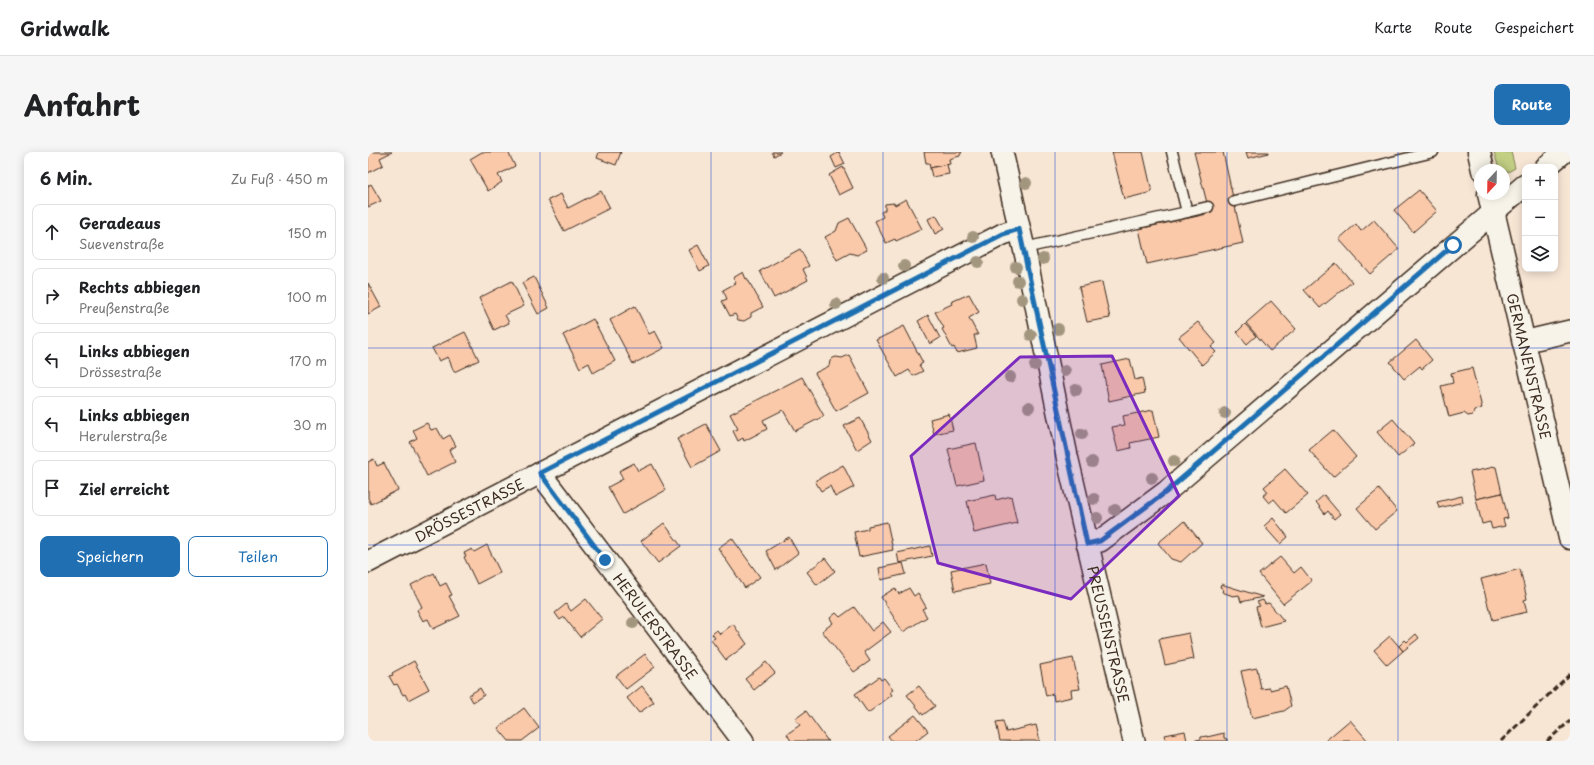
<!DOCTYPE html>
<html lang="de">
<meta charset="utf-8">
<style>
:root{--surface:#fff;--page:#f6f6f6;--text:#202124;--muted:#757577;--line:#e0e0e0;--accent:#1f6fb2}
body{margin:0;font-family:"Playpen Sans",sans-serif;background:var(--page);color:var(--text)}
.controls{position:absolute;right:12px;top:12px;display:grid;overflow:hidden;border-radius:8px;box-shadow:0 2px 10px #0003}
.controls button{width:36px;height:36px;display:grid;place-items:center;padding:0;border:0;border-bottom:1px solid var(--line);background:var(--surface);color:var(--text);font:20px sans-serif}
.compass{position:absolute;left:1106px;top:12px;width:36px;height:36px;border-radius:50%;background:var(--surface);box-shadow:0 2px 10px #0003;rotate:202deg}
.stop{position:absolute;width:12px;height:12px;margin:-9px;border:3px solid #1f6fb2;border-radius:50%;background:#fff}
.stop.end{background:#1f6fb2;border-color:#fff;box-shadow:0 1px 4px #0008}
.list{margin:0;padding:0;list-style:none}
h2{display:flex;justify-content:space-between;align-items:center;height:52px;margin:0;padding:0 16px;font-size:17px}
h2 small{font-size:13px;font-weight:400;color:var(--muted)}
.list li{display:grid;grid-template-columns:26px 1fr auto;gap:12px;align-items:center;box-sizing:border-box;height:56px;margin:0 8px 8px;padding:0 8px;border:1px solid var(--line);border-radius:8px}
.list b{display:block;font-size:15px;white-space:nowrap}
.list p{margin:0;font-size:13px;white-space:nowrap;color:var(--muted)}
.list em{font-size:13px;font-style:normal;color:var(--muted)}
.actions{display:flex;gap:8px;padding:12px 16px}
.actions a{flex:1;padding:9px 0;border:1px solid var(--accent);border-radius:8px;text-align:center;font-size:14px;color:var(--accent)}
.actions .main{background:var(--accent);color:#fff}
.icon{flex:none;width:22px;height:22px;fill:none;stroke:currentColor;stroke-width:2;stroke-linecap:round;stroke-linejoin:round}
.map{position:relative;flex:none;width:1202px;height:589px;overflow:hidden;border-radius:8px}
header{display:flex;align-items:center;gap:24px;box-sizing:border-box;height:56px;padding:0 20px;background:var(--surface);border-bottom:1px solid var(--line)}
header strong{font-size:19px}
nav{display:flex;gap:22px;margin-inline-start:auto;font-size:14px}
.intro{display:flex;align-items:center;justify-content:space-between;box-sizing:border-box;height:96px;padding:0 24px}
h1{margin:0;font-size:28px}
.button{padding:10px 18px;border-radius:8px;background:var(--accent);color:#fff;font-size:14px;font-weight:700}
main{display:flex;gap:24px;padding:0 24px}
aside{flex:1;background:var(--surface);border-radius:8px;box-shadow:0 2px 10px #0003}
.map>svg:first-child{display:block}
.green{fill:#c3d084;stroke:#7f7d51}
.building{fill:#fac9aa;stroke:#3b2a1e}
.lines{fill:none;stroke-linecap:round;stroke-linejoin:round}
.service-casing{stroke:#3b2a1e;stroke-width:13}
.minor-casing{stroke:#3b2a1e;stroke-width:24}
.tertiary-casing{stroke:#3b2a1e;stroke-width:25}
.service{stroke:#f7f3e8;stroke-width:10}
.minor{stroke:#f7f3e8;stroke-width:21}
.tertiary{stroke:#f7f3e8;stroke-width:22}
.rail{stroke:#3b2a1e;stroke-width:3;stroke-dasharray:6 3;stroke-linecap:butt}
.tree{fill:#a3967f}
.route{stroke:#1f6fb2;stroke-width:5}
.marked{fill:#7b2cbf;fill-opacity:0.2;stroke:#7b2cbf;stroke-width:3;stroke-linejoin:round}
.grid{fill:none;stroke:#1d4ed8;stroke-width:1;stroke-opacity:0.55}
.labels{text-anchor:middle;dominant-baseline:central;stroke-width:3;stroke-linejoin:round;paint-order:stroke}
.street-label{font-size:14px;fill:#3b2a1e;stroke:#f7f3e8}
</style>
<header>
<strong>Gridwalk</strong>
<nav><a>Karte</a><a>Route</a><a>Gespeichert</a></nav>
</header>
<div class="intro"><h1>Anfahrt</h1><a class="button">Route</a></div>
<main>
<aside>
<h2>6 Min.<small>Zu Fuß · 450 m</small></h2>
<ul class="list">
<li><svg class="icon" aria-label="ahead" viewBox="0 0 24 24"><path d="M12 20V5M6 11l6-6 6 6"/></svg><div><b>Geradeaus</b><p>Suevenstraße</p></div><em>150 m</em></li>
<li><svg class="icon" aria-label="right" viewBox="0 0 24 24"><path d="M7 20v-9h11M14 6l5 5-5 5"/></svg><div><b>Rechts abbiegen</b><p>Preußenstraße</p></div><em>100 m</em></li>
<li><svg class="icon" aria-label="left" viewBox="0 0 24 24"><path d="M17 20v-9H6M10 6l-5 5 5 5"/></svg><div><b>Links abbiegen</b><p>Drössestraße</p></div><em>170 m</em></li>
<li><svg class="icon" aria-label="left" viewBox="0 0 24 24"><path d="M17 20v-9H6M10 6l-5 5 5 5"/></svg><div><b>Links abbiegen</b><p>Herulerstraße</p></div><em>30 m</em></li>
<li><svg class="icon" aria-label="arrive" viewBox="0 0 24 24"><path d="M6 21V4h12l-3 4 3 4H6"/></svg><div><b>Ziel erreicht</b></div></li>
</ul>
<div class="actions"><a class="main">Speichern</a><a>Teilen</a></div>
</aside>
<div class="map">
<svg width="1202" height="589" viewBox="0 0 1202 589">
<rect width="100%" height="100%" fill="#f8e6d5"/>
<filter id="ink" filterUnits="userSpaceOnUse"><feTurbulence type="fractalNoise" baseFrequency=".025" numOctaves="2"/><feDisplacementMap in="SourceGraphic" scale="8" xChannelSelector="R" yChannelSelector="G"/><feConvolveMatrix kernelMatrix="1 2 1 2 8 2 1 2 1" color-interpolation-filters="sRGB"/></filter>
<g filter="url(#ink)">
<polygon class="green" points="1126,0 1143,0 1147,16 1140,20 1131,17"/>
<g class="building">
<polygon points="0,0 24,0 12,6 15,13 0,21"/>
<polygon points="114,0 140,0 147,14 130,23 134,30 120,39 102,7"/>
<polygon points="231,0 253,0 248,13 229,6"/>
<polygon points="404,0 413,0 406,4"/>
<polygon points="471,0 477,12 468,16 463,5"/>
<polygon points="556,0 594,0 592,3 592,4 581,7 582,12 562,16 561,11 558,11"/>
<polygon points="744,0 775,0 784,40 756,47"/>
<polygon points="826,0 855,0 875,91 779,112 771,77 839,62 840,55"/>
<polygon points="878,0 901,0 901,1 880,6"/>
<polygon points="579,12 581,22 564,25 562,16"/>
<polygon points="475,15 485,36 471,43 461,23"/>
<polygon points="3,32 13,49 0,55 0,34"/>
<polygon points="1051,38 1069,59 1045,80 1026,58"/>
<polygon points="233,39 242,56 196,79 180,48 193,42 200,56"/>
<polygon points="538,47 554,77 528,89 527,87 518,91 507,69 515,65 513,60 517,58 517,52 526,51 527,53"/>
<polygon points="568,63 576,77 567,82 560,67"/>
<polygon points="481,66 499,98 489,103 482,101 469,108 457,85 468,79 471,71"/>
<polygon points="1006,68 1031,97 1002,122 971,87 988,72 993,79"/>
<polygon points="330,93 341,114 332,119 321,98"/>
<polygon points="432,97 441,114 435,117 440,128 406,146 392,119"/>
<polygon points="968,111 984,130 952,156 936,138"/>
<polygon points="375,120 378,127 379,126 395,155 383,161 383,165 376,169 370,168 367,162 362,164 354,149 359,147 355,138 368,131 365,126"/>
<polygon points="166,125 181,156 170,162 154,131"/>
<polygon points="144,129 156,154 137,163 141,171 126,178 111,146"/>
<polygon points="734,130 742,166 719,170 711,135"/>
<polygon points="0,131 13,155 0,162"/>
<polygon points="601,142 611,160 601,166 610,183 606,183 609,196 589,201 586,195 584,196 574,177 576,176 567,160 584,152 583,150"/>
<polygon points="903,149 928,177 902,199 878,171"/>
<polygon points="267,154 281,182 287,179 296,196 265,212 242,168"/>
<polygon points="560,163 572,186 562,192 550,169"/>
<polygon points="225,167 247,209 225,221 221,211 212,216 195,183"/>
<polygon points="830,170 848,191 843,195 848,200 834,213 811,185"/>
<polygon points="877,172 888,184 879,192 869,180"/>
<polygon points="536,174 555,211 551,213 555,219 545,224 541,218 529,225 508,188"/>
<polygon points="97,180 111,208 86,220 80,205 71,209 64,196"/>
<polygon points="1048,188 1064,208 1054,217 1052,214 1036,227 1022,210"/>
<polygon points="481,203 501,241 468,259 447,221 461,214 462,209 465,206 468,205 474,206"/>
<polygon points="762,207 767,228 774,226 777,241 741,249 734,213"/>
<polygon points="1104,216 1114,256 1106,258 1105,263 1100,264 1096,261 1081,265 1073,234 1085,231 1083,221"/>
<polygon points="434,225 456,264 427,279 415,258 395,268 399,277 376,289 375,286 370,289 365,279 370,277 362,262"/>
<polygon points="785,258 791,285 762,291 763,296 750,299 744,275 757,273 755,264"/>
<polygon points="581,262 585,278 566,282 562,267"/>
<polygon points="492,266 504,288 489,298 476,274"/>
<polygon points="1025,267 1046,292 1030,305 1009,280"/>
<polygon points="59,271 63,278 69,276 75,287 82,283 88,294 81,298 87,310 59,324 42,290 49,286 45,278"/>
<polygon points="338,272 353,299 324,315 309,287"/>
<polygon points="965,278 988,305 965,325 941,298"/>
<polygon points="608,291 616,328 589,334 580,297"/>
<polygon points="6,307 9,314 16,311 30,338 3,352 0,346 0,310"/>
<polygon points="266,311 270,319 284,312 298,338 255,362 240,335 255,327 251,319"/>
<polygon points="475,313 486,335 467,345 462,334 453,339 447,329"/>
<polygon points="1123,314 1128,315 1134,341 1108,347 1102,320 1122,316"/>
<polygon points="917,317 940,343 918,361 906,347 901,351 895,344 900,340 896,335"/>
<polygon points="1011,337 1029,359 1007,377 989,356"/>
<polygon points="1134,341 1140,366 1135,367 1137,374 1124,377 1122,370 1114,372 1108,347"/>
<polygon points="627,343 628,348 643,344 649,371 606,381 599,349"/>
<polygon points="956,343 972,362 966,367 960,359 957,362 948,350"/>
<polygon points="1094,344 1095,350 1071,356 1069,350"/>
<polygon points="905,366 920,385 912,392 896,374"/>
<polygon points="816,369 834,391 813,410 803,407 790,391"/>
<polygon points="519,370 525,398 491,405 486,380 500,377 500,374"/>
<polygon points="296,371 313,394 290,411 273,389"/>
<polygon points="421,385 430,401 408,418 398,399"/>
<polygon points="364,386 392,425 377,436 350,396"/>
<polygon points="119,393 132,420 109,432 96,405 98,404 96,401 104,397 106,400"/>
<polygon points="562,394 564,404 531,411 529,401"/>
<polygon points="912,405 926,421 933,415 944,429 915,452 891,422"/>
<polygon points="457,406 467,419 449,433 439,420"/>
<polygon points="535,411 538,422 513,428 511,416"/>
<polygon points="618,411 622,432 587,439 583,418"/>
<polygon points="1152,417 1159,447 1156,448 1159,460 1125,468 1122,457 1121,457 1113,427"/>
<polygon points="66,421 72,434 78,431 84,443 81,444 92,464 65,477 60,467 55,469 49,458 54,455 43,433"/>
<polygon points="853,432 895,445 873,450 871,443 865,444 854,440 855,437 852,435"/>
<polygon points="527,436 531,442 541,436 546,444 550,441 558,455 554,457 559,465 535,480 513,445"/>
<polygon points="218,447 234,467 212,485 196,465 192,468 187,461 198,452 203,459"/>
<polygon points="895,448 897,452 901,451 916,469 893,475 888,455 892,454 889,450"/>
<polygon points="486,455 504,479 515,470 523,480 496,500 502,509 486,520 454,479 465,471 462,466 468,461 472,465"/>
<polygon points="365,472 379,492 358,508 343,488 347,486 344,482 349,478 352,482"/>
<polygon points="821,481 826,507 797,513 791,487"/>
<polygon points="1048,482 1051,486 1035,499 1031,494 1037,488 1039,490"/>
<polygon points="1022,484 1035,499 1019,513 1006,498"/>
<polygon points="277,502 287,515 258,537 248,524"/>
<polygon points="705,506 712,537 703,538 704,545 686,549 685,542 678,544 672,513"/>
<polygon points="46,509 61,537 40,548 37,542 35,543 29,532 26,533 21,524 25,523 24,521"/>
<polygon points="398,510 407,521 386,538 377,527"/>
<polygon points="889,516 893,537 902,536 902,538 918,534 923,554 916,559 884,566 873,519"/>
<polygon points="511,525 513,528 516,526 525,538 522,540 524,543 500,561 487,542"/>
<polygon points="274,534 286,550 271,561 259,546"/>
<polygon points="551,534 567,554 555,563 539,543"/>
<polygon points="112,536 116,543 105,550 101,543"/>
<polygon points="156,556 171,576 154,589 141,589 130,576"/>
<polygon points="438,559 459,588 461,589 423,589 419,582 432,573 427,567"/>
<polygon points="547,563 560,579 547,589 524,589 520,584"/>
<polygon points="982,568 1000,589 957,589"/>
<polygon points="635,569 638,580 668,573 672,589 632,589 628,570"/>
<polygon points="817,579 819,589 798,589 797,583"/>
<polygon points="856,581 856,586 859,587 859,589 824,589 833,587 833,585 839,584 839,585"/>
</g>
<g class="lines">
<g class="service-casing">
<g id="service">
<polyline points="866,49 1065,0"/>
<polyline points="819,60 840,55"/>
<polyline points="656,96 819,60 804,0"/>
</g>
</g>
<g class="minor-casing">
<g id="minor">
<path id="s1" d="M634,0L658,105L699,304L766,589"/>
<polyline points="1178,15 1196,0"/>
<polyline points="1155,190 1202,179"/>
<path id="s2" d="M172,321L375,589"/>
<polyline points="719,392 732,389 798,340 1157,33"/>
<path id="s3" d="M0,410L635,82L651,77"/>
</g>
</g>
<g class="tertiary-casing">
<g id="tertiary">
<polyline points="1111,0 1115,18"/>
<path id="s4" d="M1121,42L1202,386"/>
</g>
</g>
<use href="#service" class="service"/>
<use href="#minor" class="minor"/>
<use href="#tertiary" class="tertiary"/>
<g class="rail">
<polyline points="1133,589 1202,522"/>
<polyline points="1179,589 1202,569"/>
</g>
</g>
<g class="tree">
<circle cx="658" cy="31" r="6"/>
<circle cx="605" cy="85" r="6"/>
<circle cx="675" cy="107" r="6"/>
<circle cx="610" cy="110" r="6"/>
<circle cx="536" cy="114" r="6"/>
<circle cx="648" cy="115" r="6"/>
<circle cx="515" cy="126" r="6"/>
<circle cx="650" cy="129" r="6"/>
<circle cx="654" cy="147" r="6"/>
<circle cx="468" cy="152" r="6"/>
<circle cx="690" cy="177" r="6"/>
<circle cx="663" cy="183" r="6"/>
<circle cx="667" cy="213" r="6"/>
<circle cx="697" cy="219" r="6"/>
<circle cx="642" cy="225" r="6"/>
<circle cx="708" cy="238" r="6"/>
<circle cx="661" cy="255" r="6"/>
<circle cx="857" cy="261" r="6"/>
<circle cx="714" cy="282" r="6"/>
<circle cx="806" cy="309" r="6"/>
<circle cx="724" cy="310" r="6"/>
<circle cx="784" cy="326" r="6"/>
<circle cx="726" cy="347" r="6"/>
<circle cx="747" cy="358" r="6"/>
<circle cx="729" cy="366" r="6"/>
<circle cx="265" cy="471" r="6"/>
</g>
</g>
<g class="lines" filter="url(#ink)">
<polyline class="route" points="237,408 172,321 635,82 651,77 719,392 732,389 798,340 1085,93"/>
</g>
<path class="marked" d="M744,204L811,344L703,447L570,411L543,304L652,205Z"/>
<path class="grid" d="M172,0V589M343,0V589M515,0V589M687,0V589M859,0V589M1030,0V589M0,196H1202M0,393H1202"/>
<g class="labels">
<g class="street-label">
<text stroke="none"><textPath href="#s4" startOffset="177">GERMANENSTRASSE</textPath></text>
<text stroke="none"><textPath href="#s3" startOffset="114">DRÖSSESTRASSE</textPath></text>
<text stroke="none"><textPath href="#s2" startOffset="192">HERULERSTRASSE</textPath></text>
<text stroke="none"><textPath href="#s1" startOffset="494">PREUSSENSTRASSE</textPath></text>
</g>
</g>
</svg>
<div class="controls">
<button>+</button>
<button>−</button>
<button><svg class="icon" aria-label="layers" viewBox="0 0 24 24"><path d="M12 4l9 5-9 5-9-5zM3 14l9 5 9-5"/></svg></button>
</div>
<svg class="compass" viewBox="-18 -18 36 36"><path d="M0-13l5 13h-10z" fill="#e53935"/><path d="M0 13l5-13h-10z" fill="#757577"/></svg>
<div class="stop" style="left:1085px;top:93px"></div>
<div class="stop end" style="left:237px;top:408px"></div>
</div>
</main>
